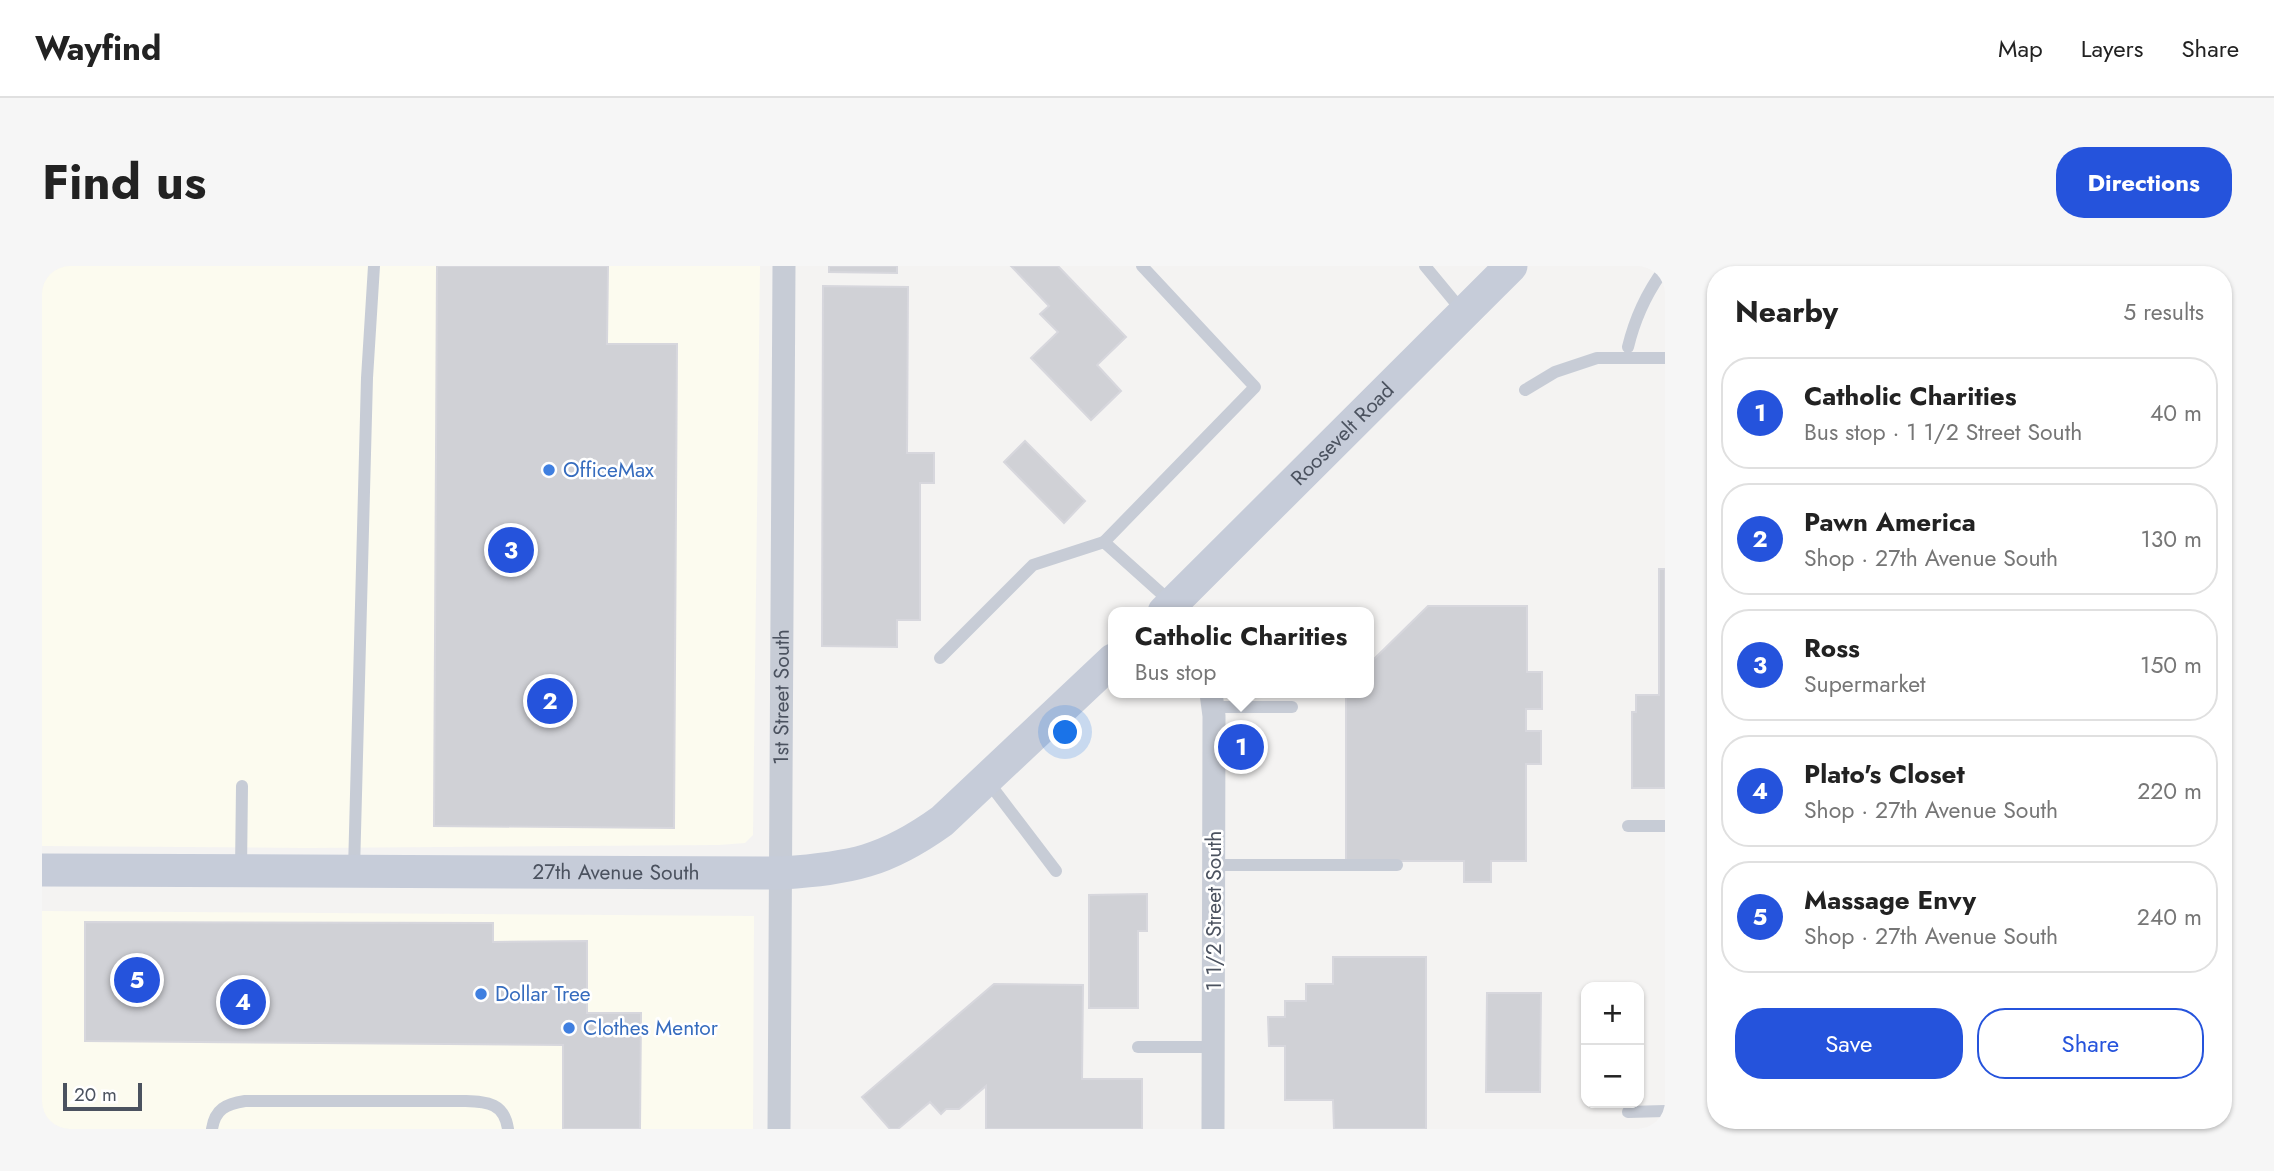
<!DOCTYPE html>
<meta charset="utf-8">
<style>
:root{--surface:#fff;--page:#f6f6f6;--text:#222;--muted:#767676;--line:#e0e0e0;--accent:#2553dc}
body{margin:0;font-family:Jost,sans-serif;background:var(--page);color:var(--text)}
.controls{position:absolute;right:21px;bottom:21px;display:grid;overflow:hidden;border-radius:14px;box-shadow:0 2px 5px #0004}
.controls button{width:63px;height:63px;display:grid;place-items:center;padding:0;border:0;border-bottom:2px solid var(--line);background:var(--surface);color:var(--text);font:35px sans-serif}
.scale{position:absolute;left:21px;bottom:18px;width:79px;box-sizing:border-box;padding-left:7px;border:4px solid #4b525f;border-top:0;font-size:19px;line-height:24px;white-space:nowrap;color:#4b525f;-webkit-text-stroke:5px #fff;paint-order:stroke}
.you{position:absolute;left:1024px;top:467px;width:24px;height:24px;margin:-18px;border:5px solid #fff;border-radius:50%;background:#1a73e8;box-shadow:0 0 0 10px #1a73e833}
.badge{display:grid;place-items:center;width:46px;height:46px;border-radius:50%;background:var(--accent);color:#fff;font-size:23px;font-weight:700}
.pin{position:absolute;translate:-50% -50%;border:4px solid #fff;box-shadow:0 2px 7px #0006}
.popup{position:absolute;left:1066px;top:341px;width:266px;height:91px;box-sizing:border-box;display:grid;place-content:center;border-radius:14px;background:var(--surface);filter:drop-shadow(0 2px 5px #0005);font-size:23px;white-space:nowrap;color:var(--muted)}
.popup b{font-size:26px;color:var(--text)}
.popup::after{content:'';position:absolute;left:50%;top:100%;margin-left:-14px;border:14px solid transparent;border-top-color:var(--surface)}
.list{margin:0;padding:0;list-style:none}
h2{display:flex;justify-content:space-between;align-items:center;height:91px;margin:0;padding:0 28px;font-size:30px}
h2 small{font-size:23px;font-weight:400;color:var(--muted)}
.list li{display:grid;grid-template-columns:46px 1fr auto;gap:21px;align-items:center;box-sizing:border-box;height:112px;margin:0 14px 14px;padding:0 14px;border:2px solid var(--line);border-radius:28px}
.list b{display:block;font-size:26px;white-space:nowrap}
.list p{margin:0;font-size:23px;white-space:nowrap;color:var(--muted)}
.list em{font-size:23px;font-style:normal;color:var(--muted)}
.actions{display:flex;gap:14px;padding:21px 28px}
.actions a{flex:1;padding:16px 0;border:2px solid var(--accent);border-radius:28px;text-align:center;font-size:24px;color:var(--accent)}
.actions .main{background:var(--accent);color:#fff}
.map{position:relative;flex:none;width:1623px;height:863px;overflow:hidden;border-radius:28px}
header{display:flex;align-items:center;gap:42px;box-sizing:border-box;height:98px;padding:0 35px;background:var(--surface);border-bottom:2px solid var(--line)}
header strong{font-size:33px}
nav{display:flex;gap:38px;margin-inline-start:auto;font-size:24px}
.intro{display:flex;align-items:center;justify-content:space-between;box-sizing:border-box;height:168px;padding:0 42px}
h1{margin:0;font-size:49px}
.button{padding:18px 32px;border-radius:28px;background:var(--accent);color:#fff;font-size:24px;font-weight:700}
main{display:flex;gap:42px;padding:0 42px}
aside{flex:1;background:var(--surface);border-radius:28px;box-shadow:0 2px 5px #0004}
.map>svg:first-child{display:block}
.commercial{fill:#fcfbef}
.building{fill:#d0d1d6;stroke:#d7d7dd;stroke-width:2}
.lines{fill:none;stroke-linecap:round;stroke-linejoin:round}
.lane{stroke:#c7ccd6;stroke-width:12}
.street{stroke:#c7ccd6;stroke-width:23}
.secondary{stroke:#c6ccd9;stroke-width:33}
.shop-dot{fill:#3f7fe0;stroke:#fff;stroke-width:2.5}
.labels{text-anchor:middle;dominant-baseline:central;stroke-width:5;stroke-linejoin:round;paint-order:stroke}
.street-label{font-size:21px;fill:#4b525f;stroke:#fff}
.shop-label{font-size:21px;fill:#366cbe;stroke:#fff;text-anchor:start}
</style>
<header>
<strong>Wayfind</strong>
<nav><a>Map</a><a>Layers</a><a>Share</a></nav>
</header>
<div class="intro"><h1>Find us</h1><a class="button">Directions</a></div>
<main>
<div class="map">
<svg width="1623" height="863" viewBox="0 0 1623 863">
<rect width="100%" height="100%" fill="#f4f3f2"/>
<g class="commercial">
<polygon points="0,0 718,0 711,569 703,577 677,579 264,582 0,580"/>
<polygon points="0,645 712,650 711,863 0,863"/>
</g>
<g class="building">
<polygon points="395,0 566,0 565,78 635,78 632,562 392,560"/>
<polygon points="787,0 855,0 855,7 787,6"/>
<polygon points="969,0 1016,0 1084,71 1055,99 1079,125 1049,154 989,92 1016,66 998,48 1007,40"/>
<polygon points="781,20 866,21 865,187 892,187 892,217 878,217 878,354 855,354 855,381 780,380"/>
<polygon points="983,175 1043,235 1022,257 962,196"/>
<polygon points="1617,303 1623,303 1623,522 1590,522 1590,446 1594,446 1594,429 1617,429"/>
<polygon points="1386,340 1485,340 1485,406 1500,406 1500,443 1484,443 1484,465 1499,465 1499,498 1484,498 1484,595 1449,595 1449,616 1422,616 1422,595 1304,595 1304,427 1327,427 1327,398"/>
<polygon points="1105,628 1105,665 1096,665 1096,742 1047,742 1047,629"/>
<polygon points="43,656 451,657 451,676 545,675 545,747 599,747 598,863 521,863 521,779 43,775"/>
<polygon points="1291,691 1384,691 1384,863 1292,863 1291,834 1243,834 1243,780 1227,780 1226,751 1243,751 1243,735 1264,735 1264,718 1291,718"/>
<polygon points="952,718 1041,719 1040,813 1100,813 1100,863 944,863 944,820 917,843 904,843 899,848 888,836 856,863 848,863 820,831"/>
<polygon points="1445,727 1499,727 1498,826 1444,826"/>
</g>
<g class="lines">
<g class="lane">
<polyline points="1100,0 1213,121 1062,276 1130,337"/>
<polyline points="1383,0 1422,47"/>
<path d="M1586,81C1593,52 1605,26 1623,2"/>
<polyline points="1483,124 1513,106 1555,92 1623,92"/>
<polyline points="898,392 991,299 1062,276"/>
<polyline points="1171,441 1250,441"/>
<polyline points="944,513 1014,605"/>
<polyline points="1586,560 1623,560"/>
<polyline points="1172,599 1355,599"/>
<polyline points="199,604 200,520"/>
<polyline points="312,604 325,112 332,0"/>
<polyline points="1096,781 1171,781"/>
<polyline points="1586,846 1623,845"/>
<path d="M170,863C173,843 184,838 203,835H422C445,836 462,836 466,863"/>
</g>
<g class="street">
<polyline points="1169,427 1172,450 1171,863"/>
<path id="s1" d="M737,863L742,0"/>
</g>
<g class="secondary">
<path id="s2" d="M1122,346L1469,0"/>
<path id="s3" d="M0,604L740,607C809,602 843,596 900,555L1071,394"/>
</g>
</g>
<g class="shop-dot">
<circle cx="507" cy="204" r="7"/>
<circle cx="439" cy="728" r="7"/>
<circle cx="527" cy="762" r="7"/>
</g>
<g class="labels">
<g class="street-label">
<text stroke="none"><textPath href="#s2" startOffset="252">Roosevelt Road</textPath></text>
<text stroke="none"><textPath href="#s1" startOffset="432">1st Street South</textPath></text>
<text stroke="none"><textPath href="#s3" startOffset="574">27th Avenue South</textPath></text>
<text transform="translate(1172 645) rotate(-90)">1 1/2 Street South</text>
</g>
<g class="shop-label">
<text x="521" y="204">OfficeMax</text>
<text x="453" y="728">Dollar Tree</text>
<text x="541" y="762">Clothes Mentor</text>
</g>
</g>
</svg>
<div class="controls">
<button>+</button>
<button>−</button>
</div>
<div class="scale">20 m</div>
<div class="you"></div>
<div class="pin badge" style="left:1199px;top:481px">1</div>
<div class="popup"><b>Catholic Charities</b>Bus stop</div>
<div class="pin badge" style="left:508px;top:435px">2</div>
<div class="pin badge" style="left:469px;top:284px">3</div>
<div class="pin badge" style="left:201px;top:736px">4</div>
<div class="pin badge" style="left:95px;top:714px">5</div>
</div>
<aside>
<h2>Nearby<small>5 results</small></h2>
<ul class="list">
<li><span class="badge">1</span><div><b>Catholic Charities</b><p>Bus stop · 1 1/2 Street South</p></div><em>40 m</em></li>
<li><span class="badge">2</span><div><b>Pawn America</b><p>Shop · 27th Avenue South</p></div><em>130 m</em></li>
<li><span class="badge">3</span><div><b>Ross</b><p>Supermarket</p></div><em>150 m</em></li>
<li><span class="badge">4</span><div><b>Plato's Closet</b><p>Shop · 27th Avenue South</p></div><em>220 m</em></li>
<li><span class="badge">5</span><div><b>Massage Envy</b><p>Shop · 27th Avenue South</p></div><em>240 m</em></li>
</ul>
<div class="actions"><a class="main">Save</a><a>Share</a></div>
</aside>
</main>
